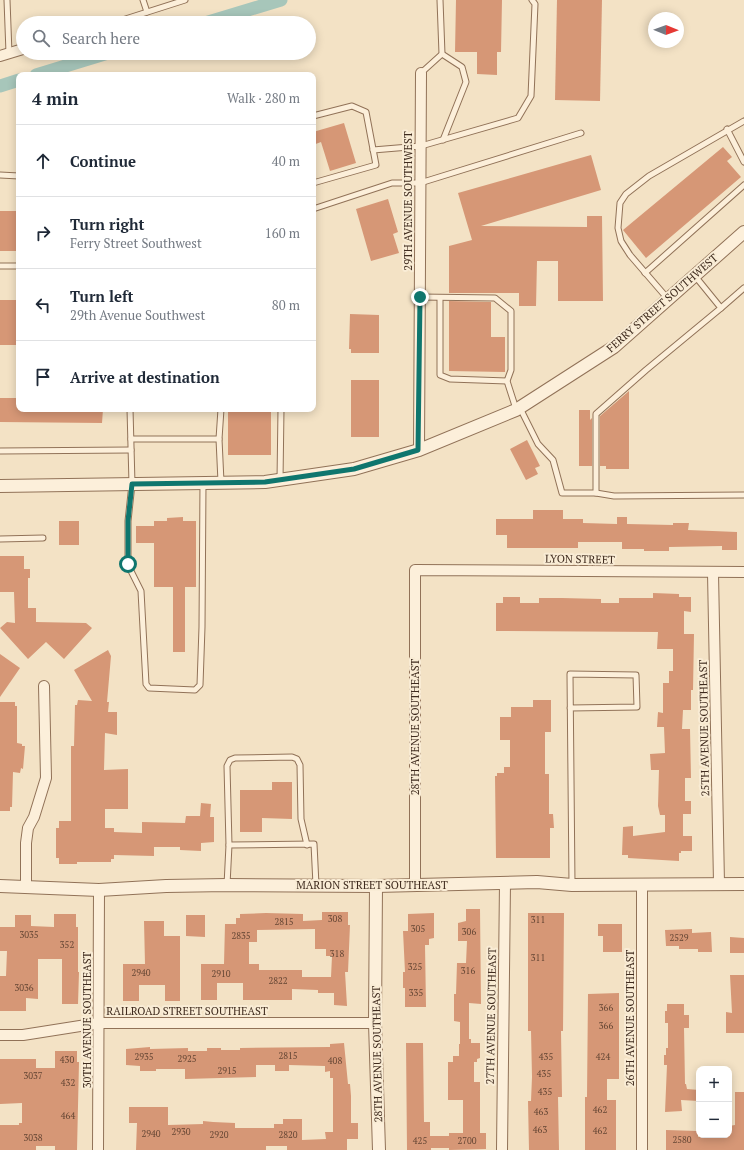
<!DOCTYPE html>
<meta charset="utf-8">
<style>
:root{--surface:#fff;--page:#f2f2f3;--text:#1f2937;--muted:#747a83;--line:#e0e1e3}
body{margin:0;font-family:"PT Serif",serif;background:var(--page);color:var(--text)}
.controls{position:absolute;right:12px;bottom:12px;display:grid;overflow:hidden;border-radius:8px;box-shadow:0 2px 10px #0003}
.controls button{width:36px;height:36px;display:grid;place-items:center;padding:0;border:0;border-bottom:1px solid var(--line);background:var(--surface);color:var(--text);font:20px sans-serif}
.compass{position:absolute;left:648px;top:12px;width:36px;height:36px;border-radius:50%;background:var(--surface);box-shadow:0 2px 10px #0003;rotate:91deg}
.stop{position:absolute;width:12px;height:12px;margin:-9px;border:3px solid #0f766e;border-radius:50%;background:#fff}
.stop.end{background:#0f766e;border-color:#fff;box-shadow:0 1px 4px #0008}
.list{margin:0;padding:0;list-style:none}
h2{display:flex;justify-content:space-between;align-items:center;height:52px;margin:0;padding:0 16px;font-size:17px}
h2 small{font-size:13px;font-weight:400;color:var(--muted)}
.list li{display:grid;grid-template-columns:26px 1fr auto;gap:12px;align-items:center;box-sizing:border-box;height:72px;padding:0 16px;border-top:1px solid var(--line)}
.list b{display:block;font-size:15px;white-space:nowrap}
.list p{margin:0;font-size:13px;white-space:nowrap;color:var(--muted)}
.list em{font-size:13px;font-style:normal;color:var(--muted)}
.icon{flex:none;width:22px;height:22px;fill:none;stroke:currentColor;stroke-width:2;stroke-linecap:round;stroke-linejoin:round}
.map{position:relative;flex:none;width:744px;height:1150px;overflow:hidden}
.search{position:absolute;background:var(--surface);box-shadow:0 2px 10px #0003;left:16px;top:16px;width:300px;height:44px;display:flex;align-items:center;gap:10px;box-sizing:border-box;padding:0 14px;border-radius:22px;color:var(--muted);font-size:15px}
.panel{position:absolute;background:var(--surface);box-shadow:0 2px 10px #0003;left:16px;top:72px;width:300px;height:340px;border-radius:8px}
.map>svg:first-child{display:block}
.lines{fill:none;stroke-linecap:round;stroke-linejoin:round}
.canal{stroke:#a7c6ba;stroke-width:13}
.building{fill:#d69776;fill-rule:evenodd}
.service-casing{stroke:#917258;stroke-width:7}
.minor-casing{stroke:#917258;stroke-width:12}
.tertiary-casing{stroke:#917258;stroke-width:14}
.service{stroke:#fcefda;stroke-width:5}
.minor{stroke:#fcefda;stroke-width:10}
.tertiary{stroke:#fcefda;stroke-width:12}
.route{stroke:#0f766e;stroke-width:5}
.labels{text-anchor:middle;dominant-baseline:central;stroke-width:4;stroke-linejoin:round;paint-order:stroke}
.number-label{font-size:9px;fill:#654634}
.street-label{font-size:11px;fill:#3f2b1e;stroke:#f9ecd5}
</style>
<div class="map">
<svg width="744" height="1150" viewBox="0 0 744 1150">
<rect width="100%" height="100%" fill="#f3e2c5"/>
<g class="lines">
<g class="canal">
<polyline points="205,23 281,0"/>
<polyline points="36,75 108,53"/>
<polyline points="0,86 19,80"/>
</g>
</g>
<g class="building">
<polygon points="456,0 502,0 501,52 497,52 497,75 477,74 477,52 455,52"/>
<polygon points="557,0 602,0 600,101 555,100"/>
<polygon points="344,123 356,163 330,171 321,142 313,145 313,132"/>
<polygon points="723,147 732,157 727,161 741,177 646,258 623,230"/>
<polygon points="591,155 601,190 481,226 587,227 587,216 602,216 603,301 558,301 558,261 537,261 536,306 519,306 519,293 449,293 449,246 472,240 458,193"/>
<polygon points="388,199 398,232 393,234 399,253 371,261 356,209"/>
<rect x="0" y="211" width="19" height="40"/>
<rect x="0" y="300" width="19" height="45"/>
<polygon points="449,301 491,302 491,337 505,337 505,372 449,371"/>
<polygon points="350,314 379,315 379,353 351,353 351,349 349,349"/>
<rect x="351" y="380" width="28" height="57"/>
<polygon points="629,391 629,469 606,469 606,466 600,466 600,416"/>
<polygon points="0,398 19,398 19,409 103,409 102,423 0,422"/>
<rect x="228" y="409" width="43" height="46"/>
<polygon points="579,410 590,410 590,420 592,418 592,466 579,466"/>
<polygon points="527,440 540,466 535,468 538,474 526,480 510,449"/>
<polygon points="533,510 563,510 563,519 583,519 583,523 617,524 617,517 627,517 627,524 673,525 673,523 689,523 688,530 737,532 737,550 722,550 722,546 669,547 669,551 644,551 644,549 622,549 622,542 578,542 578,548 507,548 507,535 496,535 496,519 533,519"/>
<polygon points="183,517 183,521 196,521 196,587 185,587 185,652 173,652 173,587 154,587 154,543 136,543 136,526 154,526 154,521 167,521 167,518"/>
<rect x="59" y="521" width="20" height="24"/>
<polygon points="0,556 24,556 24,569 30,569 30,578 28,578 28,608 36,608 36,622 86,623 92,628 64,659 46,642 28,659 0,628 7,622 15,623 14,592 0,592"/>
<polygon points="653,593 679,594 679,597 691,597 691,612 684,611 684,634 694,634 693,690 691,690 691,710 683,710 682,729 690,729 691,778 685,778 685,801 691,801 691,814 683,814 683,836 692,836 692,851 681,851 681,853 679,853 679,861 628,858 628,855 622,855 623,827 633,826 633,836 665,832 665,815 660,815 658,806 659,770 651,770 650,754 665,753 664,727 657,727 658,712 663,713 663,683 669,683 669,671 673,671 673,649 657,649 658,632 496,631 496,603 503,603 503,597 520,597 520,603 539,603 539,598 562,598 601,599 601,603 619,603 619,598 653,598"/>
<polygon points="108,650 111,656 107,702 109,702 108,712 117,712 117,735 105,733 104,770 128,769 128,809 105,809 105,828 114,828 114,832 142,833 142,822 185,823 186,816 200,816 201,803 211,804 210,817 214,817 214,842 201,843 201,851 180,850 180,847 154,847 154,856 114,855 114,859 111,859 111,862 77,862 77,864 59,864 59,858 56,858 56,828 59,828 59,821 71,821 71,746 74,746 75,705 77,705 78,700 92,701 74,670"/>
<polygon points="0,654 20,668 0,697"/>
<polygon points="533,700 551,700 551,732 545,732 545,774 549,774 549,814 553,814 554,828 550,828 550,858 496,858 495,776 497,776 497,773 504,773 504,767 510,767 510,740 500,740 500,717 511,717 511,707 533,707"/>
<polygon points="0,702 15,702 15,706 17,706 17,743 22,744 22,746 25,746 23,769 21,768 20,773 13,772 12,807 10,807 10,811 0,811"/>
<polygon points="272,782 292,782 292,819 262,818 262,832 240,832 240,790 272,790"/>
<polygon points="466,909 480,909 481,1004 469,1003 469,1039 471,1039 471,1043 480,1043 480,1058 477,1059 477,1062 474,1062 474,1082 480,1082 480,1133 486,1133 486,1149 449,1150 449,1148 431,1148 431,1150 407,1150 406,1043 423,1043 424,1122 430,1122 430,1136 449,1136 449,1133 463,1133 463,1100 448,1100 448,1062 453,1062 453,1056 459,1056 459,1044 460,1044 460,1022 454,1021 454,994 456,994 457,963 466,963 467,941 458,941 458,923 466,921"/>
<path d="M322,912H348V925H350L348,972H345L347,1006L334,1005V993H318V990L292,989V1000H243V983H217V1000H201V964H224L225,924H236V918H240V914L266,913L303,914V921L322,920ZM315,929V949H326V956H332L331,977H302V970H259V964H249V942H257V930Z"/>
<polygon points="434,913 434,938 429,939 429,945 425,945 426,1007 405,1007 405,988 403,988 403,972 405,972 403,931 408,931 408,914"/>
<polygon points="528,913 564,913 563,1031 561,1031 562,1097 558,1097 559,1150 529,1150 528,1101 531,1101 532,1077 531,1031 528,1031"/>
<polygon points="54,914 76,914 76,927 78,927 78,972 79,972 78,1004 62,1004 62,959 38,959 38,999 26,998 26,1011 0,1011 0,976 6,976 7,951 0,951 0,927 15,927 15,915 31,915 31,926 54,927"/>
<polygon points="186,915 205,915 205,937 186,936"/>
<polygon points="144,921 164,921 164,936 180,936 180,1001 165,1001 165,985 139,985 139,1001 123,1001 123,964 145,964"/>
<polygon points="598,924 622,924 622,952 603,952 603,936 598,936"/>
<polygon points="692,929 692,933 711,932 712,952 698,952 698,949 679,949 679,946 666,946 665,930"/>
<polygon points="730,937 744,938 744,953 730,953"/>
<polygon points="730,975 744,975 744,1033 726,1033 726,1012 732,1013"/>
<polygon points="619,993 619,1079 607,1079 607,1100 616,1100 616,1150 585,1150 585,1097 587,1097 588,994"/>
<polygon points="667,1004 684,1004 684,1015 689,1015 689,1028 684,1028 685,1084 686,1084 687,1089 699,1090 699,1101 681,1100 682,1111 665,1112 667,1065 664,1065 664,1055 666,1055 666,1048 668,1048 668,1023 665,1023 665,1011 667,1011"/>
<polygon points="344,1043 348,1084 350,1084 351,1096 351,1123 358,1123 358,1139 347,1139 347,1150 287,1150 287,1146 266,1146 266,1150 136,1150 137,1123 129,1123 129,1107 168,1107 168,1125 203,1124 203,1121 213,1122 235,1123 235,1128 274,1128 274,1124 283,1124 283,1119 302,1119 302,1140 326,1139 325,1132 333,1132 333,1078 330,1078 330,1071 325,1072 325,1066 289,1065 289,1071 275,1071 275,1065 256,1065 256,1077 185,1079 185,1069 156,1069 156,1071 140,1071 140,1066 126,1065 126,1049 150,1047 150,1049 188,1048 188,1051 207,1051 207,1048 221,1048 221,1050 240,1050 240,1048 330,1047 330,1044"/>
<polygon points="55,1051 77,1051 77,1062 79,1062 77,1150 55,1150 55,1146 36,1146 36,1150 0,1150 0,1125 19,1125 19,1123 22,1123 22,1103 0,1104 0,1059 36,1059 36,1068 55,1068"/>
<polygon points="735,1092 744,1092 744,1150 666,1150 666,1130 698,1131 698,1137 728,1136 729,1126 735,1125"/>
</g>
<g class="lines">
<g class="service-casing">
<g id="service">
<polyline points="7,0 9,53"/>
<polyline points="143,0 147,12"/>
<polyline points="113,23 185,0"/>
<polyline points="442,54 462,67 466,82 443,140"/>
<polyline points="421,73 442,54 440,0"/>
<polyline points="313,116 352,106 366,112 376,165 313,183"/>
<polyline points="727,129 744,162"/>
<polyline points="373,150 421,146 518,118 531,96 535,4 532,0"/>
<polyline points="0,175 19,176"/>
<polyline points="313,209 392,183 420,183 581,133"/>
<polyline points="0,266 19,266"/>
<polyline points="645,273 744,185"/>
<polyline points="420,297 495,298 511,311 511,370 507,381 516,409"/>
<polyline points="440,298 440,375 450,379 507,381"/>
<polyline points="668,299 630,255 621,241 618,228 620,203 626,194 649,176 744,121"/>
<polyline points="721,308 744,288"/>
<polyline points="520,408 538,444 553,460 562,493 596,493 614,496 744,495"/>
<polyline points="130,409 132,484 128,521 128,565 141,591 146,684 149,688 195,690 200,685 202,627 203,483"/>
<polyline points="131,439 219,439 221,482"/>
<polyline points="219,439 221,409"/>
<polyline points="0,451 131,450"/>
<polyline points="280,480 281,409"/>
<polyline points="596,493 596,414 646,370 721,308 695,276"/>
<polyline points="0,539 43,538"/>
<polyline points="570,708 637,707 636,675 570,674 572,884"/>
<polyline points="229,845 227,766 230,760 235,758 292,757 297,759 300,765 301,819 307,845"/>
<polyline points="227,885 229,845 314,844 316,885"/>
</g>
</g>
<g class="minor-casing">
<g id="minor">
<polyline points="0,56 23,49"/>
<polyline points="419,450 421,73"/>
<polyline points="713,573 719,883"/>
<polyline points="415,885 415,570 744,572"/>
<polyline points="642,885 642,1150"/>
<polyline points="26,886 26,843 28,828 34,817 46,778 44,686"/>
<polyline points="0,1035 23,1035 99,1023 375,1023"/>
<polyline points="98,1150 99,890"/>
<polyline points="502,1150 505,883"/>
</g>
</g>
<g class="tertiary-casing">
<g id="tertiary">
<polyline points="0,486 265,482 354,469 419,450 516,410 614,347 744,232"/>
<polyline points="0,886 99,890 166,886 227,885 376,886 537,882 572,885 744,884"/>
<polyline points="376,886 375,1023 379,1150"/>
</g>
</g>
<use href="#service" class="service"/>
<use href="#minor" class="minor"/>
<use href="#tertiary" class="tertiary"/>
</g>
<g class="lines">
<polyline class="route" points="128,564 128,521 132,484 265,482 354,469 418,450 420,297"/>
</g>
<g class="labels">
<g class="number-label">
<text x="335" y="919">308</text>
<text x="538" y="920">311</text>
<text x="284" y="922">2815</text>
<text x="418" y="929">305</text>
<text x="469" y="932">306</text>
<text x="29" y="935">3035</text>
<text x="241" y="936">2835</text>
<text x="679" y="938">2529</text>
<text x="67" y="945">352</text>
<text x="337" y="954">318</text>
<text x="538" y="958">311</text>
<text x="415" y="967">325</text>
<text x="468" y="971">316</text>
<text x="141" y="973">2940</text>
<text x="221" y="974">2910</text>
<text x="278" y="981">2822</text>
<text x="24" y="988">3036</text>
<text x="416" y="993">335</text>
<text x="606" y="1008">366</text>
<text x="606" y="1026">366</text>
<text x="288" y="1056">2815</text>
<text x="144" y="1057">2935</text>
<text x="546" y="1057">435</text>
<text x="603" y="1057">424</text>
<text x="187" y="1059">2925</text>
<text x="67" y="1060">430</text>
<text x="335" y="1061">408</text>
<text x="227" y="1071">2915</text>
<text x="544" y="1074">435</text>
<text x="33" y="1076">3037</text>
<text x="68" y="1083">432</text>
<text x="545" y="1092">435</text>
<text x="600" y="1110">462</text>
<text x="541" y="1112">463</text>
<text x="68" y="1116">464</text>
<text x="540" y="1130">463</text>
<text x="600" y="1131">462</text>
<text x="181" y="1132">2930</text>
<text x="151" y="1134">2940</text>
<text x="219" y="1135">2920</text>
<text x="288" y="1135">2820</text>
<text x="33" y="1138">3038</text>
<text x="682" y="1140">2580</text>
<text x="420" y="1141">425</text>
<text x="467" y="1141">2700</text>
</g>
<g class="street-label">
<text transform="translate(408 201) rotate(-90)">29TH AVENUE SOUTHWEST</text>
<text transform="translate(662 303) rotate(-41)">FERRY STREET SOUTHWEST</text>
<text transform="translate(580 559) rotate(1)">LYON STREET</text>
<text transform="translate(415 727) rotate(-90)">28TH AVENUE SOUTHEAST</text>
<text transform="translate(704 728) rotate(-91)">25TH AVENUE SOUTHEAST</text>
<text x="372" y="885">MARION STREET SOUTHEAST</text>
<text x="187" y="1011">RAILROAD STREET SOUTHEAST</text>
<text transform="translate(491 1016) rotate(-89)">27TH AVENUE SOUTHEAST</text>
<text transform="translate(630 1018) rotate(-90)">26TH AVENUE SOUTHEAST</text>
<text transform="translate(87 1020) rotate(-90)">30TH AVENUE SOUTHEAST</text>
<text transform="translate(377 1054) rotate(-91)">28TH AVENUE SOUTHEAST</text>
</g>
</g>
</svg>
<div class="controls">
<button>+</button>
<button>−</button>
</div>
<svg class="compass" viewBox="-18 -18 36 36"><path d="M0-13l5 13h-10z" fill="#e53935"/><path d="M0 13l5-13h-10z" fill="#747a83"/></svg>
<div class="stop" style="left:128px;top:564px"></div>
<div class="stop end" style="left:420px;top:297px"></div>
<div class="search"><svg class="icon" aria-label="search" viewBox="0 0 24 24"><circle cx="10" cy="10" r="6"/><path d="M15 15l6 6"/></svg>Search here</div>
<section class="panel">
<h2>4 min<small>Walk · 280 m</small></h2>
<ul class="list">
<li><svg class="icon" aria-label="ahead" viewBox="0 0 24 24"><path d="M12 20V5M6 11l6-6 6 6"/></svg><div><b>Continue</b></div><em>40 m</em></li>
<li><svg class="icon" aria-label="right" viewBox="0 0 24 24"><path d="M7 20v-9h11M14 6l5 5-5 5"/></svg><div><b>Turn right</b><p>Ferry Street Southwest</p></div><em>160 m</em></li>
<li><svg class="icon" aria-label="left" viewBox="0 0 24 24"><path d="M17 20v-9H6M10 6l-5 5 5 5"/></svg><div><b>Turn left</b><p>29th Avenue Southwest</p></div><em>80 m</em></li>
<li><svg class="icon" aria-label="arrive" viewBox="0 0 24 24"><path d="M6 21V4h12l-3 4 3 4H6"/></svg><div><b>Arrive at destination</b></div></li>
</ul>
</section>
</div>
